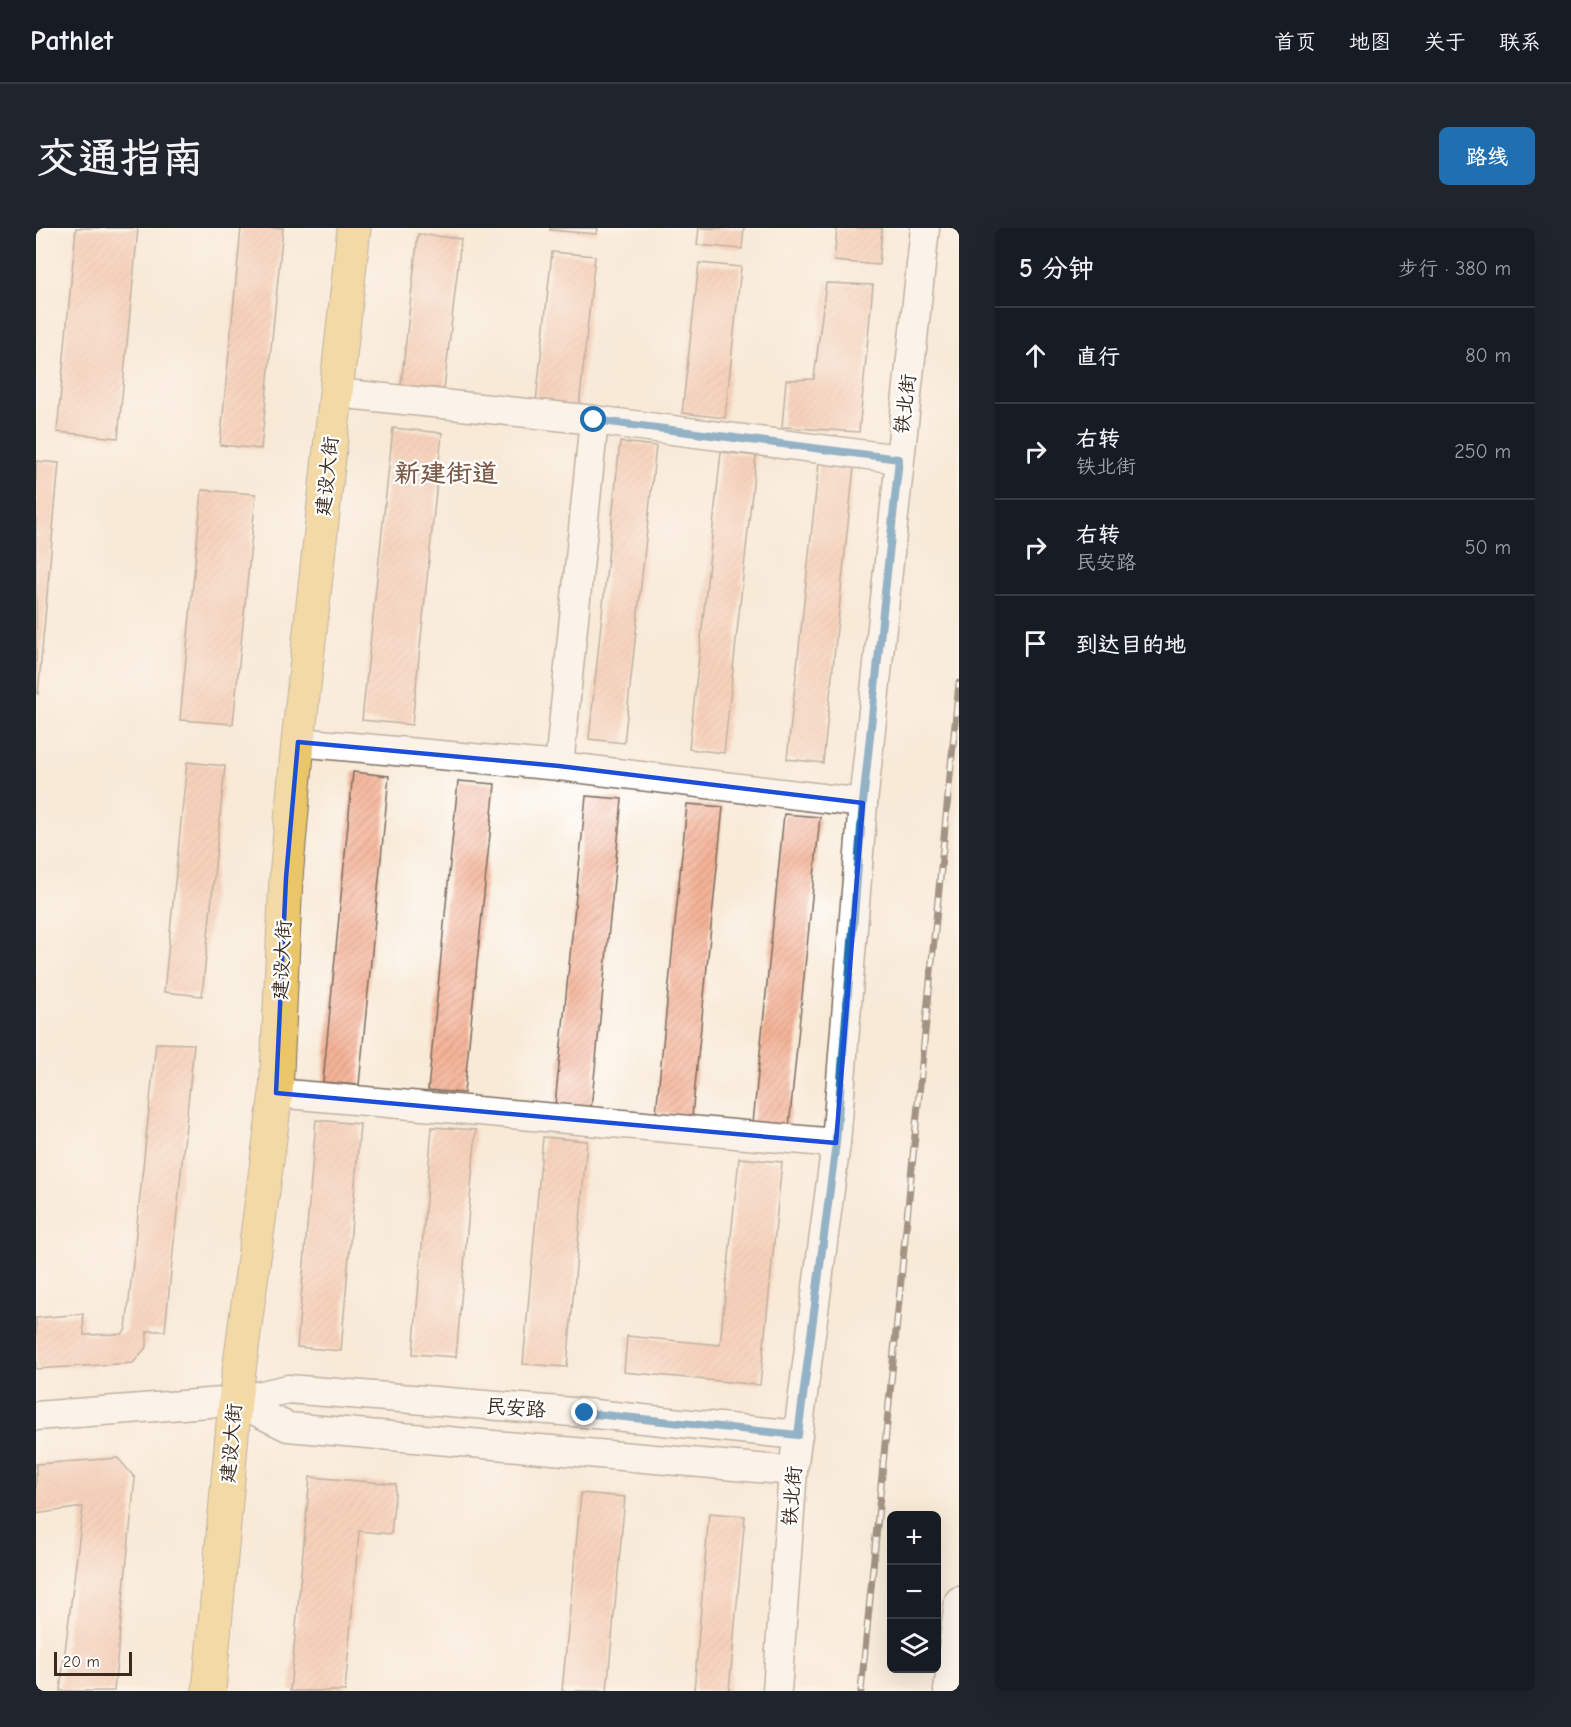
<!DOCTYPE html>
<html lang="zh">
<meta charset="utf-8">
<style>
:root{--surface:#171b24;--page:#20242c;--text:#f1f3f6;--muted:#9ea1a6;--line:#363941;--accent:#1f6fb2}
body{margin:0;font-family:"Comic Neue","LXGW WenKai TC",sans-serif;background:var(--page);color:var(--text)}
.controls{position:absolute;right:18px;bottom:18px;display:grid;overflow:hidden;border-radius:9px;box-shadow:0 6px 24px #0002}
.controls button{width:54px;height:54px;display:grid;place-items:center;padding:0;border:0;border-bottom:2px solid var(--line);background:var(--surface);color:var(--text);font:30px sans-serif}
.scale{position:absolute;left:18px;bottom:15px;width:78px;box-sizing:border-box;padding-left:6px;border:3px solid #3b2a1e;border-top:0;font-size:16px;line-height:21px;white-space:nowrap;color:#3b2a1e;-webkit-text-stroke:4px #fff;paint-order:stroke}
.stop{position:absolute;width:18px;height:18px;margin:-14px;border:4px solid #1f6fb2;border-radius:50%;background:#fff}
.stop.end{background:#1f6fb2;border-color:#fff;box-shadow:0 2px 6px #0008}
.list{margin:0;padding:0;list-style:none}
h2{display:flex;justify-content:space-between;align-items:center;height:78px;margin:0;padding:0 24px;font-size:26px}
h2 small{font-size:20px;font-weight:400;color:var(--muted)}
.list li{display:grid;grid-template-columns:39px 1fr auto;gap:18px;align-items:center;box-sizing:border-box;height:96px;padding:0 24px;border-top:2px solid var(--line)}
.list b{display:block;font-size:22px;white-space:nowrap}
.list p{margin:0;font-size:20px;white-space:nowrap;color:var(--muted)}
.list em{font-size:20px;font-style:normal;color:var(--muted)}
.icon{flex:none;width:33px;height:33px;fill:none;stroke:currentColor;stroke-width:2;stroke-linecap:round;stroke-linejoin:round}
.map{position:relative;flex:none;width:923px;height:1463px;overflow:hidden;border-radius:9px}
header{display:flex;align-items:center;gap:36px;box-sizing:border-box;height:84px;padding:0 30px;background:var(--surface);border-bottom:2px solid var(--line)}
header strong{font-size:28px}
nav{display:flex;gap:33px;margin-inline-start:auto;font-size:21px}
.intro{display:flex;align-items:center;justify-content:space-between;box-sizing:border-box;height:144px;padding:0 36px}
h1{margin:0;font-size:42px}
.button{padding:15px 27px;border-radius:9px;background:var(--accent);color:#fff;font-size:21px;font-weight:700}
main{display:flex;gap:36px;padding:0 36px}
aside{flex:1;background:var(--surface);border-radius:9px;box-shadow:0 6px 24px #0002}
.map>svg:first-child{display:block}
.building{fill:url(#building-hatch)}
.lines{fill:none;stroke-linecap:round;stroke-linejoin:round}
.minor-casing{stroke:#7d6d5f;stroke-width:31}
.major-casing{stroke:#7d6d5f;stroke-width:35}
.minor{stroke:#fff;stroke-width:28}
.major{stroke:#ebc669;stroke-width:33}
.rail-casing{stroke:#3b2a1e;stroke-width:7}
.rail{stroke:#fff;stroke-width:4.5;stroke-dasharray:14;stroke-linecap:butt}
.route{stroke:#1f6fb2;stroke-width:8}
.marked{fill:none;stroke:#1d4ed8;stroke-width:4.5;stroke-linejoin:round}
.labels{text-anchor:middle;dominant-baseline:central;stroke-width:4.5;stroke-linejoin:round;paint-order:stroke}
.street-label{font-size:20px;fill:#3b2a1e;stroke:#fff}
.district-label{font-size:26px;font-weight:bold;fill:#7c5a48;stroke:#fff}
</style>
<header>
<strong>Pathlet</strong>
<nav><a>首页</a><a>地图</a><a>关于</a><a>联系</a></nav>
</header>
<div class="intro"><h1>交通指南</h1><a class="button">路线</a></div>
<main>
<div class="map">
<svg width="923" height="1463" viewBox="0 0 923 1463">
<defs>
<pattern id="building-hatch" width="6" height="6" patternUnits="userSpaceOnUse" patternTransform="scale(1.5)"><rect width="6" height="6" fill="#f4b397"/><path d="M-1 1l2-2M0 6l6-6M5 7l2-2" fill="none" stroke="#d29a82"/></pattern>
</defs>
<rect width="100%" height="100%" fill="#fff"/>
<filter id="ink" filterUnits="userSpaceOnUse"><feTurbulence type="fractalNoise" baseFrequency=".0167" numOctaves="2"/><feDisplacementMap in="SourceGraphic" scale="12" xChannelSelector="R" yChannelSelector="G"/><feConvolveMatrix kernelMatrix="1 2 1 2 8 2 1 2 1" color-interpolation-filters="sRGB"/></filter>
<filter id="wash" filterUnits="userSpaceOnUse"><feTurbulence type="fractalNoise" baseFrequency=".008" numOctaves="4" result="noise"/><feDisplacementMap in="SourceGraphic" scale="24" xChannelSelector="R" yChannelSelector="G"/><feGaussianBlur stdDeviation="1.35" result="paint"/><feColorMatrix in="noise" values="0 0 0 0 0 0 0 0 0 0 0 0 0 0 0 0 0 1.4 0 .05"/><feComposite in="paint" operator="in"/></filter>
<g filter="url(#wash)">
<rect width="100%" height="100%" fill="#f8ead7"/>
<g id="blocks">
<g class="building">
<polygon points="40,0 102,0 82,210 21,204"/>
<polygon points="205,0 247,0 225,221 184,217"/>
<polygon points="514,0 562,0 561,6 514,2"/>
<polygon points="663,0 708,0 706,21 661,17"/>
<polygon points="801,0 846,0 843,37 798,33"/>
<polygon points="382,6 425,11 408,161 365,157"/>
<polygon points="516,24 559,28 543,179 500,174"/>
<polygon points="663,35 705,39 689,190 646,185"/>
<polygon points="790,55 837,57 823,204 746,199 750,152 778,151"/>
<polygon points="357,200 406,205 376,497 326,492"/>
<polygon points="584,214 620,218 588,515 553,511"/>
<polygon points="685,224 720,228 688,525 653,521"/>
<polygon points="0,233 23,235 2,466 0,465"/>
<polygon points="783,234 818,238 787,535 751,531"/>
<polygon points="166,262 220,266 197,496 144,492"/>
<polygon points="151,534 189,538 166,768 128,764"/>
<polygon points="317,544 353,548 323,857 287,854"/>
<polygon points="422,553 459,556 428,865 392,862"/>
<polygon points="550,568 586,571 555,881 519,877"/>
<polygon points="651,576 687,579 656,888 620,885"/>
<polygon points="748,586 784,589 753,899 717,895"/>
<polygon points="120,815 158,816 129,1103 111,1103 111,1118 97,1135 0,1141 0,1090 47,1086 48,1107 86,1106 90,1101"/>
<polygon points="280,892 324,896 305,1123 261,1119"/>
<polygon points="396,899 440,902 420,1129 377,1126"/>
<polygon points="507,909 551,913 531,1139 487,1136"/>
<polygon points="703,930 746,934 724,1157 588,1144 591,1108 684,1117"/>
<polygon points="82,1230 99,1250 78,1463 24,1463 47,1279 0,1286 0,1236"/>
<polygon points="274,1249 360,1256 355,1306 323,1303 309,1463 254,1463"/>
<polygon points="545,1265 589,1269 571,1463 526,1463"/>
<polygon points="673,1285 709,1288 693,1463 658,1463"/>
</g>
</g>
</g>
<g filter="url(#ink)">
<use href="#blocks" fill-opacity="0" stroke="#7d6d5f" stroke-width="1.5"/>
<g class="lines">
<g class="minor-casing">
<g id="minor">
<polyline points="301,165 558,192 863,231"/>
<polyline points="262,514 523,538 827,575"/>
<polyline points="523,538 558,192"/>
<polyline points="240,865 800,915"/>
<polyline points="199,1173 252,1199 757,1243"/>
<polyline points="0,1188 199,1173 252,1161 549,1185 762,1207"/>
<polyline points="741,1463 757,1243 800,915 827,575 889,0"/>
<polyline points="912,1463 923,1373"/>
</g>
</g>
<g class="major-casing">
<polyline id="major" points="173,1463 199,1173 240,865 250,650 262,514 318,0"/>
</g>
<use href="#minor" class="minor"/>
<use href="#major" class="major"/>
<g class="rail-casing">
<polyline id="rail" points="825,1463 923,455"/>
</g>
<use href="#rail" class="rail"/>
</g>
</g>
<g class="lines" filter="url(#ink)">
<polyline class="route" points="549,1185 762,1207 800,915 827,575 863,231 558,192"/>
</g>
<path d="M0 0H923V1463H0ZM262,514L523,538L827,575L800,915L240,865L250,650Z" fill="#f8ead7" fill-opacity=".55" fill-rule="evenodd"/>
<path class="marked" d="M262,514L523,538L827,575L800,915L240,865L250,650Z"/>
<g class="labels">
<g class="street-label">
<text transform="translate(869 176) rotate(-83)">铁北街</text>
<text transform="translate(291 248) rotate(-84)">建设大街</text>
<text transform="translate(246 732) rotate(-87)">建设大街</text>
<text transform="translate(480 1180) rotate(4)">民安路</text>
<text transform="translate(195 1215) rotate(-85)">建设大街</text>
<text transform="translate(756 1268) rotate(-85)">铁北街</text>
</g>
<g class="district-label">
<text x="410" y="246">新建街道</text>
</g>
</g>
</svg>
<div class="controls">
<button>+</button>
<button>−</button>
<button><svg class="icon" aria-label="layers" viewBox="0 0 24 24"><path d="M12 4l9 5-9 5-9-5zM3 14l9 5 9-5"/></svg></button>
</div>
<div class="scale">20 m</div>
<div class="stop" style="left:558px;top:192px"></div>
<div class="stop end" style="left:549px;top:1185px"></div>
</div>
<aside>
<h2>5 分钟<small>步行 · 380 m</small></h2>
<ul class="list">
<li><svg class="icon" aria-label="ahead" viewBox="0 0 24 24"><path d="M12 20V5M6 11l6-6 6 6"/></svg><div><b>直行</b></div><em>80 m</em></li>
<li><svg class="icon" aria-label="right" viewBox="0 0 24 24"><path d="M7 20v-9h11M14 6l5 5-5 5"/></svg><div><b>右转</b><p>铁北街</p></div><em>250 m</em></li>
<li><svg class="icon" aria-label="right" viewBox="0 0 24 24"><path d="M7 20v-9h11M14 6l5 5-5 5"/></svg><div><b>右转</b><p>民安路</p></div><em>50 m</em></li>
<li><svg class="icon" aria-label="arrive" viewBox="0 0 24 24"><path d="M6 21V4h12l-3 4 3 4H6"/></svg><div><b>到达目的地</b></div></li>
</ul>
</aside>
</main>
